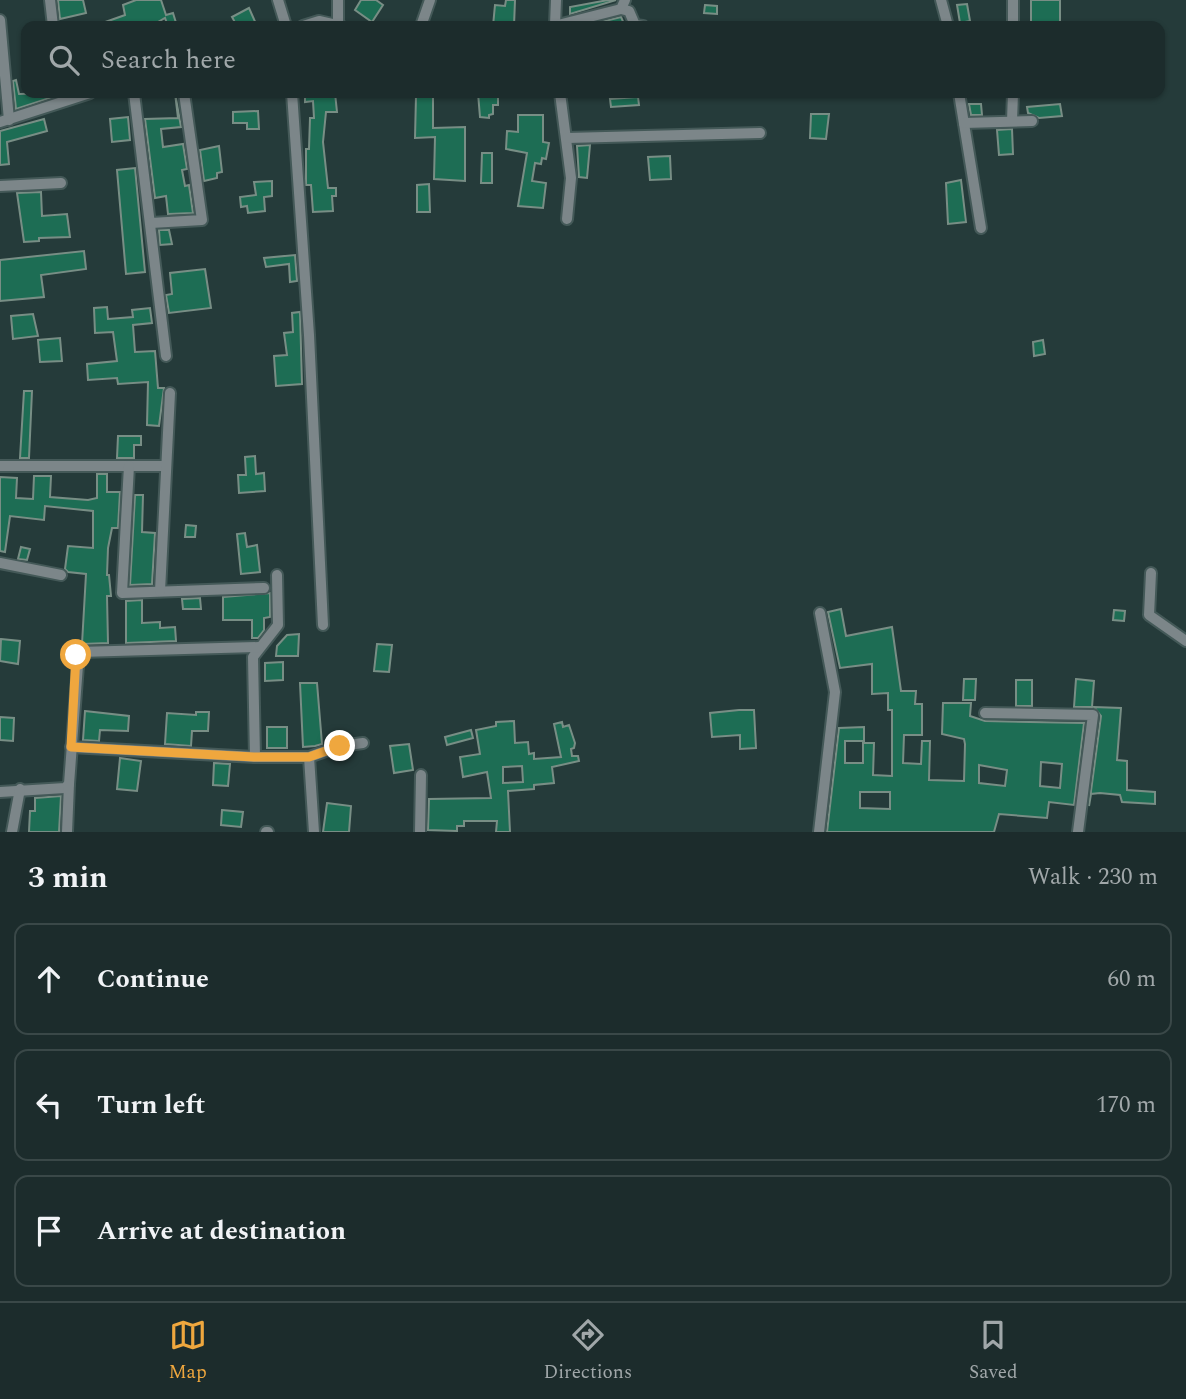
<!DOCTYPE html>
<meta charset="utf-8">
<style>
:root{--surface:#1c2c2c;--page:#253434;--text:#f1f3f6;--muted:#a0a7a9;--line:#3a4848;--accent:#efa73e}
body{margin:0;font-family:Spectral,serif;background:var(--page);color:var(--text)}
.stop{position:absolute;width:21px;height:21px;margin:-16px;border:5px solid #efa73e;border-radius:50%;background:#fff}
.stop.end{background:#efa73e;border-color:#fff;box-shadow:0 2px 7px #0008}
.list{margin:0;padding:0;list-style:none}
h2{display:flex;justify-content:space-between;align-items:center;height:91px;margin:0;padding:0 28px;font-size:30px}
h2 small{font-size:23px;font-weight:400;color:var(--muted)}
.list li{display:grid;grid-template-columns:46px 1fr auto;gap:21px;align-items:center;box-sizing:border-box;height:112px;margin:0 14px 14px;padding:0 14px;border:2px solid var(--line);border-radius:14px}
.list b{display:block;font-size:26px;white-space:nowrap}
.list em{font-size:23px;font-style:normal;color:var(--muted)}
.icon{flex:none;width:38px;height:38px;fill:none;stroke:currentColor;stroke-width:2;stroke-linecap:round;stroke-linejoin:round}
.map{position:relative;flex:none;width:1186px;height:832px;overflow:hidden}
.search{position:absolute;background:var(--surface);box-shadow:0 2px 5px #0004;left:21px;right:21px;top:21px;height:77px;display:flex;align-items:center;gap:18px;box-sizing:border-box;padding:0 24px;border-radius:14px;color:var(--muted);font-size:26px}
.sheet{height:469px;background:var(--surface)}
nav{display:flex;justify-content:space-around;align-items:center;box-sizing:border-box;height:98px;border-top:2px solid var(--line);background:var(--surface);font-size:19px;color:var(--muted)}
nav a{display:grid;justify-items:center;gap:4px}
nav .on{color:var(--accent)}
.map>svg:first-child{display:block}
.building{fill:#1d6d54;stroke:#788e85;stroke-width:2;fill-rule:evenodd}
.lines{fill:none;stroke-linecap:round;stroke-linejoin:round}
.minor-casing{stroke:#445958;stroke-width:14}
.minor{stroke:#7c8689;stroke-width:10}
.route{stroke:#efa73e;stroke-width:9}
</style>
<div class="map">
<svg width="1186" height="832" viewBox="0 0 1186 832">
<rect width="100%" height="100%" fill="#253b3a"/>
<g class="building">
<polygon points="58,0 83,0 86,13 60,19"/>
<polygon points="136,0 161,0 166,15 173,13 177,26 168,26 165,18 151,26 94,26 125,15 123,5"/>
<polygon points="361,0 376,0 383,5 372,22 355,10"/>
<polygon points="506,0 515,0 514,26 493,26 495,5 505,6"/>
<polygon points="608,0 616,0 570,14 570,7"/>
<polygon points="1031,0 1060,0 1060,24 1031,25"/>
<polygon points="967,4 970,21 960,23 957,5"/>
<polygon points="705,5 717,6 717,14 704,13"/>
<polygon points="249,8 257,26 237,26 232,17"/>
<polygon points="621,17 625,26 585,26"/>
<polygon points="16,80 19,94 65,93 16,109 13,81"/>
<polygon points="175,93 181,127 161,129 163,147 183,144 187,169 182,170 185,186 189,185 193,213 168,214 166,196 155,198 145,119 178,118"/>
<polygon points="305,93 335,93 337,112 326,112 323,142 328,188 336,188 336,196 332,196 333,211 313,212 311,185 306,185 306,149 309,149 310,118 314,118 313,101 305,102"/>
<polygon points="478,93 498,93 498,105 493,105 493,114 489,115 489,118 480,117"/>
<polygon points="433,95 433,128 465,127 465,181 434,179 435,137 415,138 416,96"/>
<polygon points="638,97 639,105 611,107 610,99"/>
<polygon points="969,104 981,104 982,115 971,115"/>
<polygon points="1060,104 1062,116 1039,118 1028,113 1027,107"/>
<polygon points="258,111 259,129 247,129 247,123 233,123 233,112"/>
<polygon points="811,114 829,114 826,139 810,138"/>
<polygon points="518,115 543,115 543,142 549,143 546,159 542,158 541,164 535,163 532,181 546,183 543,208 518,206 527,153 506,149 507,131 518,132"/>
<polygon points="128,117 130,140 112,142 110,119"/>
<polygon points="44,119 47,131 7,142 9,164 0,165 0,131"/>
<polygon points="1012,129 1013,154 999,155 997,130"/>
<polygon points="590,145 587,178 579,177 577,146"/>
<polygon points="219,146 222,172 217,173 217,178 204,181 200,150"/>
<polygon points="482,153 492,153 492,183 481,183"/>
<polygon points="670,156 671,179 650,180 648,157"/>
<polygon points="135,168 145,272 126,274 117,170"/>
<polygon points="961,180 966,222 948,224 946,183"/>
<polygon points="272,181 272,196 264,197 265,211 248,213 247,206 241,207 240,197 256,195 254,182"/>
<polygon points="429,184 430,212 417,212 417,185"/>
<polygon points="41,192 42,216 67,214 70,237 39,238 39,241 24,242 17,193"/>
<polygon points="159,230 169,230 172,244 160,245"/>
<polygon points="84,251 86,269 41,275 44,297 0,301 0,260"/>
<polygon points="295,255 297,281 290,282 289,264 266,267 264,258"/>
<polygon points="205,269 211,308 169,313 166,295 172,294 170,273"/>
<polygon points="107,307 108,319 133,317 132,310 150,308 152,323 133,325 135,352 155,351 158,388 164,388 159,426 147,425 148,382 118,384 117,378 88,380 87,364 117,361 113,332 95,333 94,308"/>
<polygon points="300,312 302,384 276,386 274,356 287,355 284,333 293,332 292,313"/>
<polygon points="33,314 38,336 13,339 11,316"/>
<polygon points="60,338 62,361 40,362 38,340"/>
<polygon points="1043,340 1045,354 1034,356 1033,342"/>
<polygon points="24,391 32,391 29,458 20,458"/>
<polygon points="118,436 141,436 141,445 134,445 134,458 117,458"/>
<polygon points="255,456 256,474 264,473 265,491 239,493 238,475 246,475 245,457"/>
<polygon points="97,474 107,474 107,492 120,492 118,528 112,528 108,548 107,575 109,575 111,596 107,596 108,643 82,644 86,574 68,572 65,569 68,546 93,548 93,511 45,506 44,520 10,516 5,552 0,551 0,477 17,478 16,498 33,499 34,476 51,476 50,497 88,500 97,498"/>
<polygon points="135,495 143,495 142,532 155,533 152,584 130,585"/>
<polygon points="186,525 196,526 195,537 185,537"/>
<polygon points="245,533 247,547 257,545 260,572 241,574 237,534"/>
<polygon points="21,547 30,549 27,560 18,559"/>
<polygon points="270,593 270,617 264,618 264,630 258,638 252,638 252,620 223,620 223,597"/>
<polygon points="200,598 201,609 183,609 182,599"/>
<polygon points="142,600 142,623 160,622 160,628 175,627 176,641 126,643 126,601"/>
<path d="M841,609L846,636L892,627L901,691H916L915,704H922V735H904L903,763L921,764L922,741H930L929,780L964,781L965,744L964,739L942,734L943,703H971L970,716L985,721L1084,723L1074,805L1049,802L1047,818L999,814L994,832H827L839,728L864,727V741H845V763H863V743H874L873,775L892,776V710H888V693L872,694V664L840,668L828,612ZM1041,762L1062,764L1060,788L1040,786ZM979,765L1007,770L1005,786L979,783ZM860,792H890V809L860,808Z"/>
<polygon points="1114,610 1125,611 1124,621 1113,620"/>
<polygon points="299,634 298,656 276,656 277,646 287,635"/>
<polygon points="1,639 20,641 18,664 0,661"/>
<polygon points="377,644 392,645 389,672 374,671"/>
<polygon points="283,662 283,680 265,681 265,663"/>
<polygon points="964,679 976,679 975,700 963,700"/>
<polygon points="1076,679 1094,681 1092,707 1074,707"/>
<rect x="1016" y="680" width="16" height="26"/>
<polygon points="300,683 317,683 322,744 315,746 303,747"/>
<polygon points="1094,707 1121,708 1117,760 1127,761 1127,790 1155,792 1155,804 1122,802 1120,795 1100,793 1091,794 1089,806 1101,716"/>
<polygon points="739,710 754,710 756,748 740,749 740,735 712,737 710,713"/>
<polygon points="85,711 129,716 128,731 100,730 99,741 83,740"/>
<polygon points="196,712 209,712 208,731 192,731 191,746 165,744 167,713 196,715"/>
<polygon points="0,717 14,718 13,741 0,740"/>
<path d="M514,721L515,743L528,742L529,754L534,753V759L561,757L554,724L562,722L563,727L569,725L575,743L574,748L571,749L572,756H578L579,761L552,767L554,783L534,785V789L508,791L510,832H496L497,821H464V826H457V831L428,830L429,799L491,798L487,772L463,777L460,757L480,754L476,730L496,726V722ZM522,766L523,782L503,783V767Z"/>
<rect x="267" y="727" width="20" height="21"/>
<polygon points="471,730 473,738 447,745 445,737"/>
<polygon points="409,744 413,770 394,773 390,746"/>
<polygon points="120,758 141,761 137,791 117,789"/>
<polygon points="214,763 230,764 228,786 213,785"/>
<polygon points="61,796 59,832 29,832 30,811 35,811 35,798"/>
<polygon points="327,803 351,806 349,832 323,832"/>
<polygon points="222,810 243,812 241,827 221,825"/>
</g>
<g class="lines">
<g class="minor-casing">
<g id="minor">
<polyline points="50,0 53,26"/>
<polyline points="278,0 286,26"/>
<polyline points="941,0 948,26"/>
<polyline points="621,9 629,11 635,25 643,26"/>
<polyline points="0,20 9,120"/>
<polyline points="555,25 556,0"/>
<polyline points="303,26 319,21 341,26"/>
<polyline points="338,26 338,0"/>
<polyline points="421,26 430,0"/>
<polyline points="554,26 621,9 625,0"/>
<polyline points="1013,26 1013,0"/>
<polyline points="134,93 166,356"/>
<polyline points="292,93 309,335 323,625"/>
<polyline points="560,93 571,178 567,219"/>
<polyline points="959,93 981,228"/>
<polyline points="1012,121 1013,93"/>
<polyline points="0,122 90,93"/>
<polyline points="964,123 1032,121"/>
<polyline points="567,138 760,133"/>
<polyline points="0,186 61,183"/>
<polyline points="151,223 202,220 184,93"/>
<polyline points="0,466 166,466"/>
<polyline points="129,466 122,593 264,588"/>
<polyline points="0,563 61,575"/>
<polyline points="1151,573 1149,615 1186,641"/>
<polyline points="160,591 170,393"/>
<polyline points="985,713 1093,715 1078,832"/>
<polyline points="71,747 255,757 309,757 314,832"/>
<polyline points="255,757 253,657 278,625 277,575"/>
<polyline points="309,757 340,746 363,743"/>
<polyline points="0,792 65,788 69,784 79,652 259,647"/>
<polyline points="12,832 20,789"/>
<polyline points="67,832 69,784"/>
<polyline points="266,832 268,832"/>
<polyline points="420,832 421,775"/>
<polyline points="819,832 835,692 820,613"/>
</g>
</g>
<use href="#minor" class="minor"/>
</g>
<g class="lines">
<polyline class="route" points="76,655 71,747 254,757 309,757 340,746"/>
</g>
</svg>
<div class="stop" style="left:76px;top:655px"></div>
<div class="stop end" style="left:340px;top:746px"></div>
<div class="search"><svg class="icon" aria-label="search" viewBox="0 0 24 24"><circle cx="10" cy="10" r="6"/><path d="M15 15l6 6"/></svg>Search here</div>
</div>
<section class="sheet">
<h2>3 min<small>Walk · 230 m</small></h2>
<ul class="list">
<li><svg class="icon" aria-label="ahead" viewBox="0 0 24 24"><path d="M12 20V5M6 11l6-6 6 6"/></svg><div><b>Continue</b></div><em>60 m</em></li>
<li><svg class="icon" aria-label="left" viewBox="0 0 24 24"><path d="M17 20v-9H6M10 6l-5 5 5 5"/></svg><div><b>Turn left</b></div><em>170 m</em></li>
<li><svg class="icon" aria-label="arrive" viewBox="0 0 24 24"><path d="M6 21V4h12l-3 4 3 4H6"/></svg><div><b>Arrive at destination</b></div></li>
</ul>
</section>
<nav>
<a class="on"><svg class="icon" aria-label="map" viewBox="0 0 24 24"><path d="M3 6l6-2 6 2 6-2v14l-6 2-6-2-6 2zM9 4v14M15 6v14"/></svg>Map</a>
<a><svg class="icon" aria-label="directions" viewBox="0 0 24 24"><path d="M12 3l9 9-9 9-9-9zM9 14v-3h6M13 9l2 2-2 2"/></svg>Directions</a>
<a><svg class="icon" aria-label="saved" viewBox="0 0 24 24"><path d="M7 4h10v16l-5-4-5 4z"/></svg>Saved</a>
</nav>
